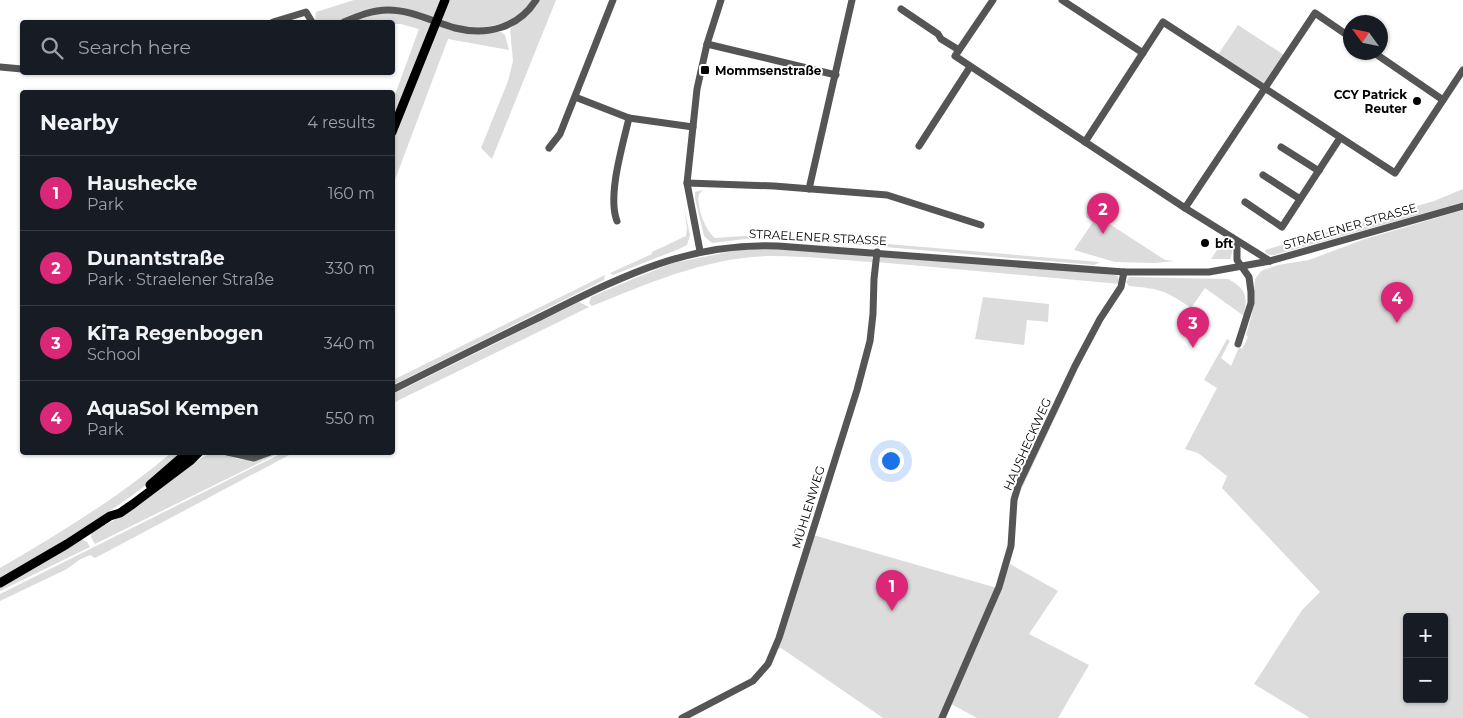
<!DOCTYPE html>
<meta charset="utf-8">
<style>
:root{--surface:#171b24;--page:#242831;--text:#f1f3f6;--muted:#9ea1a6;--line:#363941;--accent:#db2777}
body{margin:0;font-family:Montserrat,sans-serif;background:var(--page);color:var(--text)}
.controls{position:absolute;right:15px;bottom:15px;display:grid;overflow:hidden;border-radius:5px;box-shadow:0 1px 4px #0004}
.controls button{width:45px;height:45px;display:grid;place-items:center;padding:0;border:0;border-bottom:1px solid var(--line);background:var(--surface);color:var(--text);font:25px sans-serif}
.compass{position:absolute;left:1343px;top:15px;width:45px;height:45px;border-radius:50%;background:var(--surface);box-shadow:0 1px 4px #0004;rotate:303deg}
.you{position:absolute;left:890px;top:460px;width:18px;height:18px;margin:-12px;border:4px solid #fff;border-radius:50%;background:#1a73e8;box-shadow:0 0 0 8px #1a73e833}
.badge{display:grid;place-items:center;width:32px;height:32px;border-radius:50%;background:var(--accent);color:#fff;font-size:16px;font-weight:700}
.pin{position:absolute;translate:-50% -41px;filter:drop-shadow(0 1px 2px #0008)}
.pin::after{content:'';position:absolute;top:26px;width:18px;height:15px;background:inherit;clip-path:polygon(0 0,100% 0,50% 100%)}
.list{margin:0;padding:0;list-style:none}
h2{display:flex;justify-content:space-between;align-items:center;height:65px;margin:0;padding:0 20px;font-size:21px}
h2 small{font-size:16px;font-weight:400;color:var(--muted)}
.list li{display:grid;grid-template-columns:32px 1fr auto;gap:15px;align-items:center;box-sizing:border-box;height:75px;padding:0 20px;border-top:1px solid var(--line)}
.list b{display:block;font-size:19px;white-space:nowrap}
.list p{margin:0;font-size:16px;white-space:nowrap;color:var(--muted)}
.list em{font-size:16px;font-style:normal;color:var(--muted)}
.icon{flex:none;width:28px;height:28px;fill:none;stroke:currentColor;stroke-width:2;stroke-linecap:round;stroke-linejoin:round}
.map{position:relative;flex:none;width:1463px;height:718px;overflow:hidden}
.search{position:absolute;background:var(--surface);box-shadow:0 1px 4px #0004;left:20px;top:20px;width:375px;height:55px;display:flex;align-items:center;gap:12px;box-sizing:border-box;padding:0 18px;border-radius:5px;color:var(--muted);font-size:19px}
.panel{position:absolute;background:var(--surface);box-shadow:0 1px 4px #0004;left:20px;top:90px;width:375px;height:365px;border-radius:5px}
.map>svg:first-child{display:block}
.green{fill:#dcdcdc;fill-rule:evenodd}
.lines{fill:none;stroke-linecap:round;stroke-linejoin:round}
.minor{stroke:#555;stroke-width:7}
.major{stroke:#000;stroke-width:9}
.poi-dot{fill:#000;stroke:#fff;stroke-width:2}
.labels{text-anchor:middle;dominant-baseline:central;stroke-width:4;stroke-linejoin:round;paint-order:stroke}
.poi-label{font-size:12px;font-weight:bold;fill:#000;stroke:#fff;text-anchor:start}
.street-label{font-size:12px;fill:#000;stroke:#fff}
</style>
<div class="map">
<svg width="1463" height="718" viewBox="0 0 1463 718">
<rect width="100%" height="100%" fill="#fff"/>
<g class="green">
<polygon points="354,0 441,0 393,121 393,100 419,29 401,24 393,24 392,22 349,22 374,14 400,8 349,17 337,22 318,22 315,20 316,12"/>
<path d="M449,0H533C512,28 484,28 452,30L501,32L505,35L509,50L448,39L393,185V140Z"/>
<polygon points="539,0 556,0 492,159 481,148 508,81 513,61 510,29"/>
<polygon points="1238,25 1284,55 1265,84 1217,56"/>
<polygon points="1463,189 1463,202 1457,204 1274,255 1269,255 1265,252 1265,250 1434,201"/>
<path d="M703,190L699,194C696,205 705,231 715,238L759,235L817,238L1100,262L1094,265L792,239H745L712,243L704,236L695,198V192Z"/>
<polygon points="684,207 690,235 687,245 679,249 613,275 610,273 652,254 652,252 686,236 687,228"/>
<polygon points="1088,210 1165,260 1175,261 1155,263 1115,262 1074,250 1093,222 1086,217 1086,214"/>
<path d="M1463,210V718H1310L1254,684L1302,610L1320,592L1222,488L1227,476L1198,453L1185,449L1217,388L1204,380L1227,339L1230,341L1221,358L1231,366L1239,347L1242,349L1248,337L1246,335L1252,314L1255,279L1261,271L1278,265L1309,260L1362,240ZM1407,617H1444V699H1407Z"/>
<path d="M1222,238C1234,240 1234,250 1230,259H1211L1223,241Z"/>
<path d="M743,249H797L869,254L872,258L873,262C840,260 806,256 773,256C710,256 649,283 592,306L589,303L591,297L633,279L673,263Z"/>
<polygon points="881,256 1109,274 1118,276 1120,284 877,262"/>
<polygon points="605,275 604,280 393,385 393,380"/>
<path d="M1129,277L1228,279C1246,288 1248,297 1244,316L1205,288L1191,308C1165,290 1160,289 1129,286L1126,282Z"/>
<polygon points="983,297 1049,304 1048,322 1027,320 1024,345 975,339"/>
<polygon points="579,302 589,307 393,403 393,394"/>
<polygon points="1095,332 1016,501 1021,486 1058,406"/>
<polygon points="284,452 293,453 95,558 90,555 79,560 67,569 0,601 0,594"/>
<path d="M171,453H186C127,504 67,539 0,579V568C60,533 118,498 171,453Z"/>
<path d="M213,453C226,453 236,461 249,460C259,460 269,453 279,453L95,544L91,537L92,532C121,518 146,499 171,480C184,471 197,458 213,453Z"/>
<polygon points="813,535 997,588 940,718 883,718 781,648 776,649"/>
<polygon points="81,539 87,542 90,547 0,591 0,587"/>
<polygon points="1010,564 1058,591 1029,634 1089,665 1058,718 977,718 951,704"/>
</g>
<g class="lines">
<g class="minor">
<polyline points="993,0 955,56 1185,208 1270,261"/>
<polyline points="1062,0 1143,53"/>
<polyline points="901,9 938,34 941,39 959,50"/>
<polyline points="273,22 306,12 312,22"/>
<path d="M344,22C358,16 372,10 388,10C412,10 433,22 455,28C487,36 518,28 536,0"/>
<polyline points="707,44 836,75"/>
<polyline points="1373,52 1443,100"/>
<polyline points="0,67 22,69"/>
<polyline points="575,97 629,118 693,127"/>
<polyline points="1085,142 1163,22 1395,173 1463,70"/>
<polyline points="919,146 970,67"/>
<polyline points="1281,147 1319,171"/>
<polyline points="549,148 560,134 613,0"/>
<polyline points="1263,175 1300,199"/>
<polyline points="687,183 774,186 887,195 981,225"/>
<polyline points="809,189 852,0"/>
<polyline points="1245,202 1282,227 1340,138"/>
<polyline points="1185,208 1315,13 1350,37"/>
<path d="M617,221C607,196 623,144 629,118"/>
<polyline points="1232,238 1237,248 1237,260 1249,277 1251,292 1251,303 1238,344"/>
<polyline points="700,251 687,183 697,89 707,44 721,0"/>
<path d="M392,390C440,366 488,342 536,319C617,279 685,242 778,246L1124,272H1209L1270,261L1463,206"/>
<polyline points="227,452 254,458 270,452"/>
<polyline points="247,452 256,452"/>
<polyline points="682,718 753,681 768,664 779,638 857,390 870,341 873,314 874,279 877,252"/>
<polyline points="942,718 999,587 1011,546 1014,500 1018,486 1075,366 1100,319 1121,287 1124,272"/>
</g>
<g class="major">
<polyline points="392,132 445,0"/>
<polyline points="150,485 188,452"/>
<polyline points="0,583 67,544 110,516 120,513 133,504 190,461 199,452"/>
</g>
</g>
<g class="poi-dot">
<rect x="700" y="65" width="10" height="10" rx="2.5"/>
<circle cx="1417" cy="101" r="5"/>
<circle cx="1205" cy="243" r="5"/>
</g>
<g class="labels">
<g class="poi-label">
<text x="715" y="70">Mommsenstraße</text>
<text x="1407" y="94" text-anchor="end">CCY Patrick<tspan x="1407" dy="14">Reuter</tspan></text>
<text x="1215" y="243">bft</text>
</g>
<g class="street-label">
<text transform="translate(1350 226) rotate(-16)">STRAELENER STRASSE</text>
<text transform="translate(818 237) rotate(3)">STRAELENER STRASSE</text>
<text transform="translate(1027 444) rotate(-66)">HAUSHECKWEG</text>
<text transform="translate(808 507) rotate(-73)">MÜHLENWEG</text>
</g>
</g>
</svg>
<div class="controls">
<button>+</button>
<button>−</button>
</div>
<svg class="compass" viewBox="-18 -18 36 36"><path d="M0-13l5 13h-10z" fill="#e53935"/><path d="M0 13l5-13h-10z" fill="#9ea1a6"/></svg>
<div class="you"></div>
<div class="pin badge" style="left:892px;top:611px">1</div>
<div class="pin badge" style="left:1103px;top:234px">2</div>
<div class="pin badge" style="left:1193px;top:348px">3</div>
<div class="pin badge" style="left:1397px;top:323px">4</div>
<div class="search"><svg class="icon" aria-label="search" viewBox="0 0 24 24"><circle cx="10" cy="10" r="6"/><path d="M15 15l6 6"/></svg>Search here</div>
<section class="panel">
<h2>Nearby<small>4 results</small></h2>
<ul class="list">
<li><span class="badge">1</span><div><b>Haushecke</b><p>Park</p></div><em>160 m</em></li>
<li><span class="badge">2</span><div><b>Dunantstraße</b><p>Park · Straelener Straße</p></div><em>330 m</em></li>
<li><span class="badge">3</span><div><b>KiTa Regenbogen</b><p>School</p></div><em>340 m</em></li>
<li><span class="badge">4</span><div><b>AquaSol Kempen</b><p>Park</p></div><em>550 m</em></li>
</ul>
</section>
</div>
